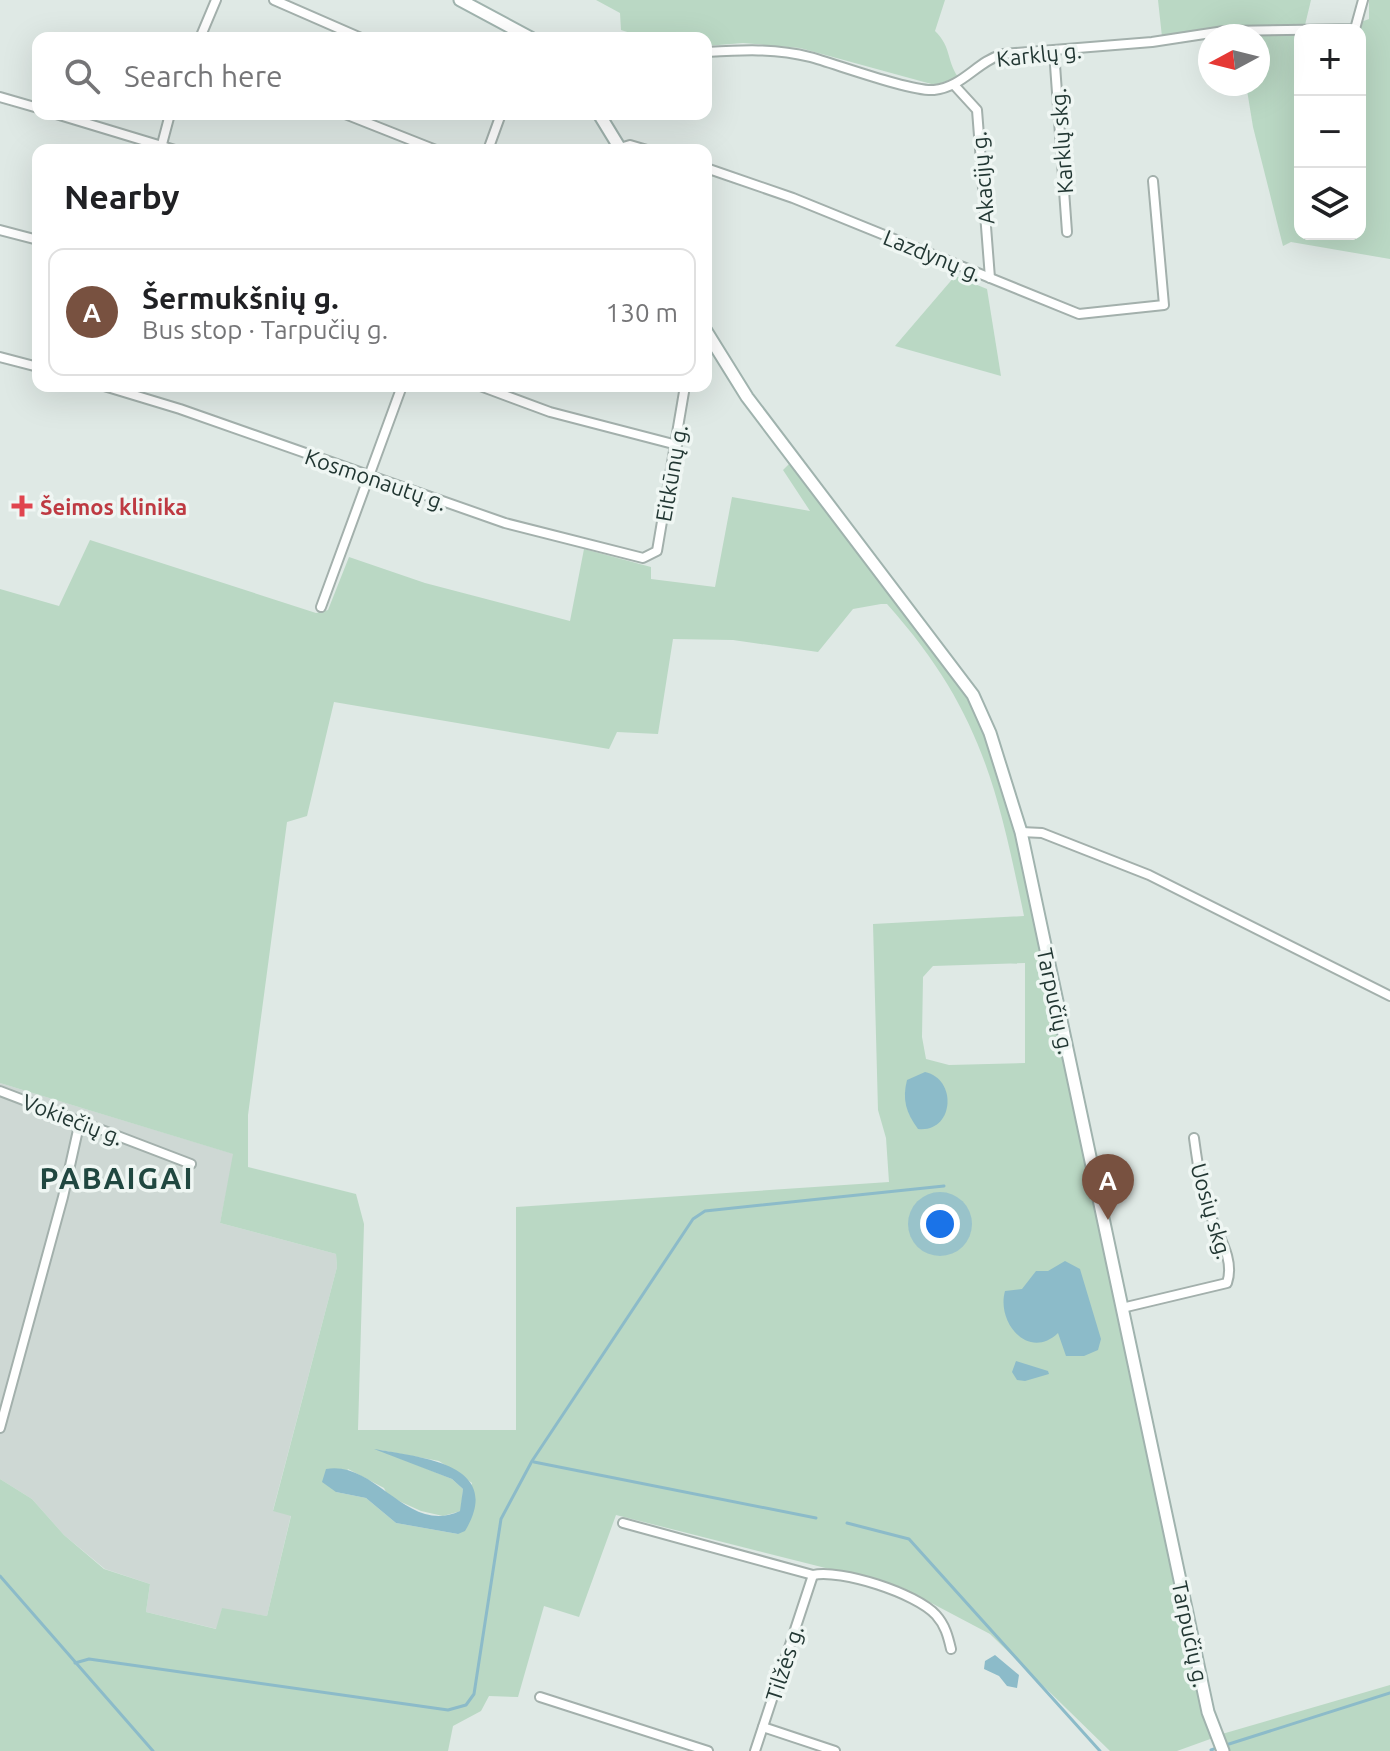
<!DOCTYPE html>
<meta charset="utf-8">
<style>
:root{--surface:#fff;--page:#f6f6f6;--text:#202124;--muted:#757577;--line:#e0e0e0;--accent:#785140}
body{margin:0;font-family:Ubuntu,sans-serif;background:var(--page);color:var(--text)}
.controls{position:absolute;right:24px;top:24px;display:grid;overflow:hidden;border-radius:16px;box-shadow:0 8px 32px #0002}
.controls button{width:72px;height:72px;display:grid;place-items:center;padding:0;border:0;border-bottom:2px solid var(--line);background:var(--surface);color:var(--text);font:40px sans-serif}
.compass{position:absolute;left:1198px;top:24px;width:72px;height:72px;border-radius:50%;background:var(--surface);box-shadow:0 8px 32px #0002;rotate:263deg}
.you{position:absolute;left:940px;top:1224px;width:28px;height:28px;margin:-20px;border:6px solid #fff;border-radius:50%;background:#1a73e8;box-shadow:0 0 0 12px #1a73e833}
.badge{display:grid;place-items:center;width:52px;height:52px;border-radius:50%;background:var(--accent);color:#fff;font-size:26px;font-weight:700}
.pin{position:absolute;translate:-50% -66px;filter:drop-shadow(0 2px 4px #0008)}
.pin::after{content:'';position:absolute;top:42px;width:28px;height:24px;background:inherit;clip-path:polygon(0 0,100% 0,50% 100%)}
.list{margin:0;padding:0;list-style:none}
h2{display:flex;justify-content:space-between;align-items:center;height:104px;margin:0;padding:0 32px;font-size:34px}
h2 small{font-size:26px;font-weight:400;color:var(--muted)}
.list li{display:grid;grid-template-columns:52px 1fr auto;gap:24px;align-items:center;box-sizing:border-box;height:128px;margin:0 16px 16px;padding:0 16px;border:2px solid var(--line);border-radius:16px}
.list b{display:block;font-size:30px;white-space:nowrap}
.list p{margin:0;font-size:26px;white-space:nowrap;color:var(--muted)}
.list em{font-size:26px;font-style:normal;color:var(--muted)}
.icon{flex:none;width:44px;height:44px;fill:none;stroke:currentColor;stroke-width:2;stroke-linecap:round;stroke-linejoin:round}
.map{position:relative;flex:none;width:1390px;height:1751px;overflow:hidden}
.search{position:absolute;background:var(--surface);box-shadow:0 8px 32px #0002;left:32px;top:32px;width:680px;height:88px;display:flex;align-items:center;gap:20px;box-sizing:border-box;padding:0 28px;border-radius:16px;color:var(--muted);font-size:30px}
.panel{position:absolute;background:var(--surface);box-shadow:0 8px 32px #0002;left:32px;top:144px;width:680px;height:248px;border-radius:16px}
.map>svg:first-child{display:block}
.built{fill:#ced8d4}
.green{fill:#bad8c4;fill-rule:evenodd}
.water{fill:#8cbbc9}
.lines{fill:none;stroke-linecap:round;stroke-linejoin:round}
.stream{stroke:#8cbbc9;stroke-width:3}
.street-casing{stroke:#a3b0ac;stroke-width:12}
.secondary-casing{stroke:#a0b3ae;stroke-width:15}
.street{stroke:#fff;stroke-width:8}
.secondary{stroke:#fff;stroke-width:11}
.health-dot{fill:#e0444e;stroke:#eff6f3;stroke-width:3}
.labels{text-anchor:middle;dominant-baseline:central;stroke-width:7;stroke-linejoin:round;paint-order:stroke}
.street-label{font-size:22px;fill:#223733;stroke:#eff6f3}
.health-label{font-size:22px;font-weight:bold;fill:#be3a42;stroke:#eff6f3;text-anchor:start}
.district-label{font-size:30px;font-weight:bold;letter-spacing:2px;fill:#204740;stroke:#eff6f3}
</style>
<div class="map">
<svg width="1390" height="1751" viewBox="0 0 1390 1751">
<rect width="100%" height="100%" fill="#dfe9e5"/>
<polygon class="built" points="0,1083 234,1154 220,1223 336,1254 337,1267 273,1510 291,1515 267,1616 222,1609 217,1629 146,1612 150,1584 105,1569 64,1535 32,1499 0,1479"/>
<g class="green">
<path d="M596,0H945L935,31C952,48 946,59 958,77L935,85L800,48L743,43L706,46V38H646L621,30L620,13Z"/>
<path d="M1158,0H1311L1305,25H1353L1369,19V0H1390V259L1291,242L1283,246L1253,127L1246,84H1258V36H1238L1232,26L1162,37ZM1300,30H1360V234H1300Z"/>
<polygon points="955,276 987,289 1001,376 895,346"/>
<path d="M790,463L961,686C989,732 1001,782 1016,833L1213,1738L1177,1751H1110L990,1634L901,1587L616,1515L579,1617L544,1606L518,1697L489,1696L481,1711L453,1726L448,1751H0V1479L32,1499L64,1535L104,1569L150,1584L146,1612L216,1629L222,1608L267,1616L291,1516L273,1511L337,1267L336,1254L220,1223L233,1154L0,1083V589L59,606L90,540L316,613L328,610L349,557L425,583L570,621L584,549L651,567V579L715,587L732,497L810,511L783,470ZM881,604H887C979,707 997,785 1024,916L873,924L878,1110L886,1138L889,1182L516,1207V1430H358L364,1224L356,1194L248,1167V1115L287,822L307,816L334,702L609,749L617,732L658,734L673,639L733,640L818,652L853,609ZM1025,963V1063L949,1065L926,1059L922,1037L923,977L933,966ZM380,1450L439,1461L472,1483L458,1534L396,1523L366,1498L336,1492L348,1469L384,1488L388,1496L421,1511L443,1516L461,1511L463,1489L452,1479Z"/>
<polygon points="1390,1685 1390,1751 1230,1751 1222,1734"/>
</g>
<g class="water">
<path d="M925,1072C958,1079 954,1133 918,1129C906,1113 902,1099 907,1080Z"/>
<path d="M1065,1261L1080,1269L1101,1339L1098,1350L1084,1356H1066L1058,1333C1029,1361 996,1323 1005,1291L1022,1289L1036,1271H1048Z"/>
<polygon points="1016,1361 1048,1371 1049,1374 1025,1381 1017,1380 1012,1372"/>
<path d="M374,1449C418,1457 506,1463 465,1531L458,1534L396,1523L366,1498L336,1492L322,1482L326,1469C376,1460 408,1536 460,1511L463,1489L452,1479Z"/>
<polygon points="995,1655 1019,1675 1017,1688 1007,1686 999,1676 984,1669 985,1661"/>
</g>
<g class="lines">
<g class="stream">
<polyline points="534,1462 816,1518"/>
<polyline points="847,1523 909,1539 1100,1751"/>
<polyline points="0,1576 153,1751"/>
<polyline points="75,1663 89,1659 448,1710 466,1705 474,1694 501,1519 532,1461 693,1219 705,1211 944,1186"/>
<polyline points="1229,1744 1390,1693"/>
<polyline points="1211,1750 1214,1749"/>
</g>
<g class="street-casing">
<g id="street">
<polyline points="274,0 361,38"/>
<polyline points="200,38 216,0"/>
<polyline points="611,38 629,38"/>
<polyline points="1054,51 1067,232"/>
<path d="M706,52C741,50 775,48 810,57C836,64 912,92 934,90C963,87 976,62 1003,54L1152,42L1224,31L1355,29L1363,0"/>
<polyline points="955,86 977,110 990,278"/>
<polyline points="0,97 38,108"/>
<polyline points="56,114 175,150"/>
<polyline points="345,114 436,150"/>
<polyline points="161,148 170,114"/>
<polyline points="620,148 630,145 647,150"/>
<polyline points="488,150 501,114"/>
<polyline points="706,168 793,198 1079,314 1164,305 1153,181"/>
<polyline points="0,230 38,240"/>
<polyline points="0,357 38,367"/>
<polyline points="104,386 180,409 505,523 643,558 657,551 685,386"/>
<polyline points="480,386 550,412 677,445"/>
<polyline points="321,607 402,386"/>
<polyline points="1021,832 1042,833 1149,875 1390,996"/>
<polyline points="0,1091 191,1164"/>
<path d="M1122,1308L1227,1283C1236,1257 1214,1230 1207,1206C1200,1184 1197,1160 1194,1138"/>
<polyline points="0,1428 63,1197 80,1121"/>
<path d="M623,1523L813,1575C841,1569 916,1593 936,1615C945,1625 948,1636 951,1649"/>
<polyline points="540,1697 708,1751"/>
<polyline points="763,1727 835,1751"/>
<polyline points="755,1751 813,1575"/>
</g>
</g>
<g class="secondary-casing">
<g id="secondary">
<polyline points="460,0 531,38"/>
<polyline points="599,114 621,150"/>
<polyline points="706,331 747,397 973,695 990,733 1021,832 1208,1712 1223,1751"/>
</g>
</g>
<use href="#street" class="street"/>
<use href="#secondary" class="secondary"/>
</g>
<path class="health-dot" d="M18 494h8v8h8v8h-8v8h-8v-8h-8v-8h8z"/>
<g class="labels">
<g class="street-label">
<text transform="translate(1039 54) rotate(-6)">Karklų g.</text>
<text transform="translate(1061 141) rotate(-94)">Karklų skg.</text>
<text transform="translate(982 178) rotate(-95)">Akacijų g.</text>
<text transform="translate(933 255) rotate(22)">Lazdynų g.</text>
<text transform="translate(671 473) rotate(-80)">Eitkūnų g.</text>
<text transform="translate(376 479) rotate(19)">Kosmonautų g.</text>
<text transform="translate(1056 1001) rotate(78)">Tarpučių g.</text>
<text transform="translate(73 1119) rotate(21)">Vokiečių g.</text>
<text transform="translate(1212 1211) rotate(74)">Uosių skg.</text>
<text transform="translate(1191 1634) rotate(78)">Tarpučių g.</text>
<text transform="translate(784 1663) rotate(-72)">Tilžės g.</text>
</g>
<g class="health-label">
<text x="40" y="506">Šeimos klinika</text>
</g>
<g class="district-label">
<text x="117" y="1178">PABAIGAI</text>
</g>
</g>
</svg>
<div class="controls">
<button>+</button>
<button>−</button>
<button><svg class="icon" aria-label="layers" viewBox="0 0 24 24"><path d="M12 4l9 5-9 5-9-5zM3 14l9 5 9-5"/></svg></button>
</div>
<svg class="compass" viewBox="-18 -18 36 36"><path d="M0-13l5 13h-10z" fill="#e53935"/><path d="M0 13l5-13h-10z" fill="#757577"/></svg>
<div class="you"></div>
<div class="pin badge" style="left:1108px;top:1220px">A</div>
<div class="search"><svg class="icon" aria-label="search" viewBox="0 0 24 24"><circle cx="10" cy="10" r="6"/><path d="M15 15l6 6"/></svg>Search here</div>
<section class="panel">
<h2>Nearby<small></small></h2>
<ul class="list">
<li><span class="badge">A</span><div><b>Šermukšnių g.</b><p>Bus stop · Tarpučių g.</p></div><em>130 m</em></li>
</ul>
</section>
</div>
